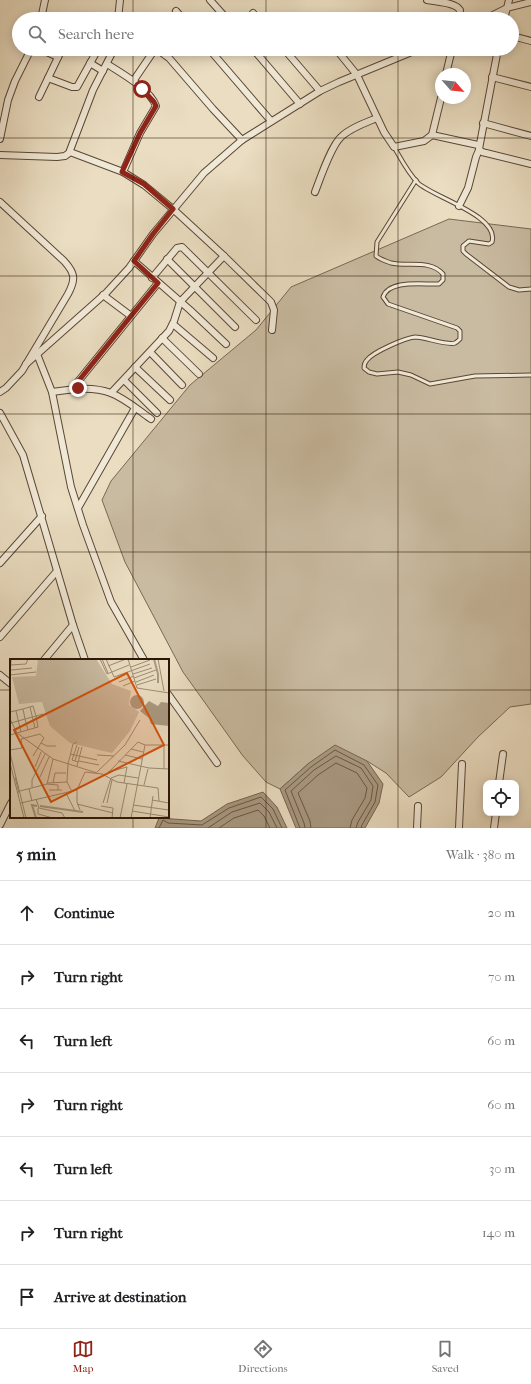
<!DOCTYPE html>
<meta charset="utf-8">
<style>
:root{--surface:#fff;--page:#f6f6f6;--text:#202124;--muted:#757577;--line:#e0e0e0;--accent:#8f2418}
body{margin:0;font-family:"IM FELL French Canon",serif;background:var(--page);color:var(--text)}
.controls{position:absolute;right:12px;bottom:12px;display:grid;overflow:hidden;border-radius:8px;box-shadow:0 2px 10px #0003}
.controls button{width:36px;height:36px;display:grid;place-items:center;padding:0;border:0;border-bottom:1px solid var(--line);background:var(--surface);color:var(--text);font:20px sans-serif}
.compass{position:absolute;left:435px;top:68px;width:36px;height:36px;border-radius:50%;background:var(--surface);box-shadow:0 2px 10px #0003;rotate:117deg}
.stop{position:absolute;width:12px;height:12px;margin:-9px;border:3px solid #8f2418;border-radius:50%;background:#fff}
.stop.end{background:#8f2418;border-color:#fff;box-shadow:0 1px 4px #0008}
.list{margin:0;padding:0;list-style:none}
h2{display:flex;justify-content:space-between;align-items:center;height:52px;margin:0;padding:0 16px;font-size:17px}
h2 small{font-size:13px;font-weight:400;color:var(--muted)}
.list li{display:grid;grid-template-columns:26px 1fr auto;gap:12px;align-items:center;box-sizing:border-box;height:64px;padding:0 16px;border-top:1px solid var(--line)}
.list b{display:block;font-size:15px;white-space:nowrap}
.list em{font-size:13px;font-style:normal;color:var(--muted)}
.icon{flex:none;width:22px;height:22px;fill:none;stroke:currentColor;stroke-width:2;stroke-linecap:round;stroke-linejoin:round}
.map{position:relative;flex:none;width:531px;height:828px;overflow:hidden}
.search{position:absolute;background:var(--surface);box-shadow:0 2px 10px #0003;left:12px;right:12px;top:12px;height:44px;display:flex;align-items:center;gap:10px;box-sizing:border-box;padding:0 14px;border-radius:22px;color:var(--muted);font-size:15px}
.sheet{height:500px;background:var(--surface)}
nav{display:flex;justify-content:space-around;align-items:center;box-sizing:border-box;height:56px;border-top:1px solid var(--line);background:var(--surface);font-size:11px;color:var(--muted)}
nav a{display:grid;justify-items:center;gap:2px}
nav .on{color:var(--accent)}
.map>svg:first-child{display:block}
.green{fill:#c9bba1;stroke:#7a6854}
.water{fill:#a99981;stroke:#766450}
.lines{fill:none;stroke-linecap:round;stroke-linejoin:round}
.shore{stroke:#6a5744;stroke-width:1}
.service-casing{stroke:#5a4735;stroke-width:5}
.minor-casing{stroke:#5a4735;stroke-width:8}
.service{stroke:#f1e9d7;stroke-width:3}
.minor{stroke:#f1e9d7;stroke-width:6}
.route{stroke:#8f2418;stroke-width:5}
.grid{fill:none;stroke:#2a1506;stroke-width:1;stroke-opacity:0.55}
.inset-river{fill:none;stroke:#a99981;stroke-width:2}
.inset-road{fill:none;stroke:#9d8d76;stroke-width:1}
.view{fill:#d5520b;fill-opacity:0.15;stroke:#d5520b;stroke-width:2}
.inset-edge{fill:none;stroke:#2a1506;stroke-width:2}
</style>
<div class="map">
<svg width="531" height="828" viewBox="0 0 531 828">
<rect width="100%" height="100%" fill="#eaddc1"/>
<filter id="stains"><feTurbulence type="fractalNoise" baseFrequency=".005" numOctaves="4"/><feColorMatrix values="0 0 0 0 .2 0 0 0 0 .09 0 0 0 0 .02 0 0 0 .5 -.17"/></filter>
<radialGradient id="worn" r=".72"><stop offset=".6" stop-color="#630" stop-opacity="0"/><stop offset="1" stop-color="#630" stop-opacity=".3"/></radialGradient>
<polygon class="green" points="449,219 531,229 531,704 510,707 478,737 441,777 409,797 386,773 367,761 309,763 280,789 266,782 243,756 183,672 125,562 102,500 111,481 190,385 256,330 291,287"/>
<g class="water">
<polygon points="335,745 367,761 383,784 379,803 365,828 296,828 280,789 309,763"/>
<polygon points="263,792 277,807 287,828 155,828 159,818 201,821 227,804"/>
</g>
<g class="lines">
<g class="shore">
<polyline points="159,828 163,820 168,823 202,825 229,808 261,797 273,809 282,828"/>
<polyline points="208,828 232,812 260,803 269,812 277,828"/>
<polyline points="219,828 234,818 258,810 264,816 270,828"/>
<polyline points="300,828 285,790 311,767 335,750 364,765 378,785 375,802 362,825 361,828"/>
<polyline points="305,828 304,823 291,791 314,770 336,756 361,768 373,786 371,800 358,822 356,828"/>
<polyline points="311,828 310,821 298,793 318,775 336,763 357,773 367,788 365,798 352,820 350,828"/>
</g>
<g class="service-casing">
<g id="service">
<path d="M394,147C401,159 408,173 418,183C433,197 500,216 492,242L489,244L469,241L463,246V251L466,254L509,287L519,290L531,289"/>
<path d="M416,180L377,242L376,256C380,259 385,261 391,263C408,267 430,259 443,274V280L439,284C424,285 389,279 383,297L388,304L457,328L460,331V339C458,341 457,342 455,343C448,346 425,337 415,337C405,338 373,352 367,360C365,362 364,365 364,368L369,372L377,374L398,372L411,375L430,384L475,376L531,375"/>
</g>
</g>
<g class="minor-casing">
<g id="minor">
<polyline points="210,0 227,19"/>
<path d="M427,0C437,2 455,2 460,10L459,19"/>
<polyline points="176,11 183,19"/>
<polyline points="253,13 258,19"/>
<polyline points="41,19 45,0"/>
<polyline points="118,19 120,0"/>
<polyline points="485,19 507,8 509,0"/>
<polyline points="504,19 507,8 531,2"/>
<polyline points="512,36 531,41"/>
<polyline points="40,49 58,57"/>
<polyline points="157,49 169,58 213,109 242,140"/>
<polyline points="209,49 271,121"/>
<polyline points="253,49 300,104"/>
<polyline points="284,49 320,91"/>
<polyline points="336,49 357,75 384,132 394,147 424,141 432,135 441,98"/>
<polyline points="498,49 479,149 482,152 531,164"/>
<polyline points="90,63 103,71"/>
<path d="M107,64C121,73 150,89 156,106L140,133L123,172"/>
<polyline points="446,74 452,49"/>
<polyline points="492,77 531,87"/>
<polyline points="48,78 72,87 77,87 98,49"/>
<polyline points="134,80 155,49"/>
<polyline points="39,97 62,49"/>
<polyline points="483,123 531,136"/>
<polyline points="432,135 478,145"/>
<polyline points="0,139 8,100 15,81 31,49"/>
<polyline points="70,152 123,172 144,185 173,209 224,256 271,302 274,310 272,330"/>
<polyline points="0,155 57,157 65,156 69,153 93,90 114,49"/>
<path d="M315,192C320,179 331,146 341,137C350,128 365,123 377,118"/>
<path d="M0,202L64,261C75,273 76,279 68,294L22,371L6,388L0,392"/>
<polyline points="459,206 468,188 476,157 479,150"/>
<polyline points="167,259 235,327"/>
<polyline points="134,261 190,310 226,344"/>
<polyline points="152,278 177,248 182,247 256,320"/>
<polyline points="103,295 131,316"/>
<polyline points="173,324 213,358"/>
<polyline points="162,338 199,374"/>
<polyline points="150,352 182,385"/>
<polyline points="37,354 52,392 71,487 83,525 111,602 144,660"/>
<polyline points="26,364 106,293 129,268 153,234 204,173 242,140 320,91 339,82 419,49"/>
<polyline points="135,367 170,400"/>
<polyline points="124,380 157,413"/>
<polyline points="72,389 158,283"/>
<path d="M52,392C72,389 92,386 111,393C126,399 138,410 151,419"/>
<polyline points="111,393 169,331 174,321 180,302 224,256"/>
<polyline points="0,413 23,455 73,625 85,660"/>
<polyline points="78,508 135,408"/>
<polyline points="0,563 42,516"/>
<polyline points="0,637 57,571"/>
<polyline points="44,660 73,625"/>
<polyline points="0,675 11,684"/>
<polyline points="168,694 217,763"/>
<polyline points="499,783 503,754"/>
<polyline points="0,825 11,803"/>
<polyline points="417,828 418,806"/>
<polyline points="459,828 462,764"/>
<polyline points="494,828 496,813"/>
</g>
</g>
<use href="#service" class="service"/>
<use href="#minor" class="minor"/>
</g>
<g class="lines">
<polyline class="route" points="78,388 72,389 131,316 158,283 134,261 153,234 173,209 144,184 122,172 140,133 156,106 154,102 142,89"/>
</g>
<path class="grid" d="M133,0V19M266,0V19M398,0V19M133,49V660M266,49V828M398,49V828M0,138H531M0,276H531M0,414H531M0,552H531M0,690H11M168,690H531M133,817V828"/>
<g transform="translate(10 659)">
<rect width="159" height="159" fill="#eaddc1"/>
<path d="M28,0H86L102,25L121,32L119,46L129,53L120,72L102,94L60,84L40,67L32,43L9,45L2,18L26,17Z" fill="#c9bba1"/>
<path d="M120 43a7 7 0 1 1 14 0a7 7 0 1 1-14 0ZM139,42L148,47L151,43L159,44V67L141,65L139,59L130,52Z" fill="#a99981"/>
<path class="inset-river" d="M144,0L148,15V24M30,147L73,153M26,159L22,146L27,147"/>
<path class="inset-road" d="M90,0L97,15L119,6M92,0L98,14M96,0L104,18L140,5M118,0L127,29L159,34M148,0L154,32M0,6L16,5L18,0M98,7L116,0M121,8L140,1M1,11L22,9M123,15L142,9M0,16L26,13M0,16L1,1M124,19L146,11M109,23L124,17M126,23L144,16M127,26L146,20M113,27L125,22M20,48L25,69M13,50L23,47L26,57L33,55M6,52L11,73M0,53L13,50L15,60L26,57L28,68L7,74L0,60M1,64L15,60L18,71M0,76L7,74L43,100L87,114M31,84L37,87H46M67,86L62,101L68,103M154,86V110M121,90L133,93M0,91L12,89L11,80L30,75L34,79L23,97M0,94L16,159M60,95L87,101M87,96L104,97M115,96L132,100M65,102L69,88M69,102L89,106M108,102L139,109L159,110M0,104L14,159M67,107L72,88M25,108L31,93M87,113L115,86L130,61M98,113L117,108M96,116L128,83L135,86H159M5,118L9,134M30,118L39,98M57,123L58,105L63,85L67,83M38,124L57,123L62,133M43,124L45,114H56M114,124L117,108M37,125L48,126V131M134,126L138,110M22,128V121L35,95M19,130L22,142M39,131H52M67,131V143L70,151M10,132L37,125L43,100M56,134L65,152M26,140L29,149L52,154L55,159M142,141L159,144M11,144L67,131L75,113L92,115L107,123L148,129L149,142M93,144L101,119L109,116L128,119M97,144L102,121M67,145L103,154M123,146L159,151M91,147L103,149L102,159M28,149V155L43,159M122,152L159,158M110,159L117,125M121,159L135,86M140,159L143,137"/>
<path class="view" d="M117,14L154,86L41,143L4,71Z"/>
<rect width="159" height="159" class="inset-edge"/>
</g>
<rect width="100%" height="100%" filter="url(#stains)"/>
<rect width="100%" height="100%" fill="url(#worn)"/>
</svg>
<div class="controls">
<button><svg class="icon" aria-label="locate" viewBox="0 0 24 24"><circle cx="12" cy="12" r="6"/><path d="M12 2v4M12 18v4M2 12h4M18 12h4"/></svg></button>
</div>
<svg class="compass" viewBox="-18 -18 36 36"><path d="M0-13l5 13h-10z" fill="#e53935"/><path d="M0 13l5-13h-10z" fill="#757577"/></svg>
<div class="stop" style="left:142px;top:89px"></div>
<div class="stop end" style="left:78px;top:388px"></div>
<div class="search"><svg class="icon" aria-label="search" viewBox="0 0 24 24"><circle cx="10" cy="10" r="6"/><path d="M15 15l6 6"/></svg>Search here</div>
</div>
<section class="sheet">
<h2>5 min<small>Walk · 380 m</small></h2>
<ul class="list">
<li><svg class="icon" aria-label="ahead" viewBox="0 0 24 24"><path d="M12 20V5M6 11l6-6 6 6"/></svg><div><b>Continue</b></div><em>20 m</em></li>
<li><svg class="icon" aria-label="right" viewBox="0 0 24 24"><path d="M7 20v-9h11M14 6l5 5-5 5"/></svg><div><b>Turn right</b></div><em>70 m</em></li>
<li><svg class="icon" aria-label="left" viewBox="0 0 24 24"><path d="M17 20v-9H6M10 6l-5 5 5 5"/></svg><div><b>Turn left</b></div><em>60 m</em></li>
<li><svg class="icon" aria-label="right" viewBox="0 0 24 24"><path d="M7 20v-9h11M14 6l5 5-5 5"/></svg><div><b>Turn right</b></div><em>60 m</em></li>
<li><svg class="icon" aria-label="left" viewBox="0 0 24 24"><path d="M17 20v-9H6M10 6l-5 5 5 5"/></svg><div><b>Turn left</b></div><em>30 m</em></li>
<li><svg class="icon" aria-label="right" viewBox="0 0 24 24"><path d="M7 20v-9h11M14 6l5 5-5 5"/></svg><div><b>Turn right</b></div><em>140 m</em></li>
<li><svg class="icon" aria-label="arrive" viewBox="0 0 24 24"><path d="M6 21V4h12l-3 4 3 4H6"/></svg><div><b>Arrive at destination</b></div></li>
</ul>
</section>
<nav>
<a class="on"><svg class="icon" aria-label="map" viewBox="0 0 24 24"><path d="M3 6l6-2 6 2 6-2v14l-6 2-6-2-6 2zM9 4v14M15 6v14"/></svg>Map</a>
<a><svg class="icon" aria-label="directions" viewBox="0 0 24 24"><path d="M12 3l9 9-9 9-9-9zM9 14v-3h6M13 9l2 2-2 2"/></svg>Directions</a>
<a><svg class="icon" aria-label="saved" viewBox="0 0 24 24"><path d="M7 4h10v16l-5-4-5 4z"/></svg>Saved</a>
</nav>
